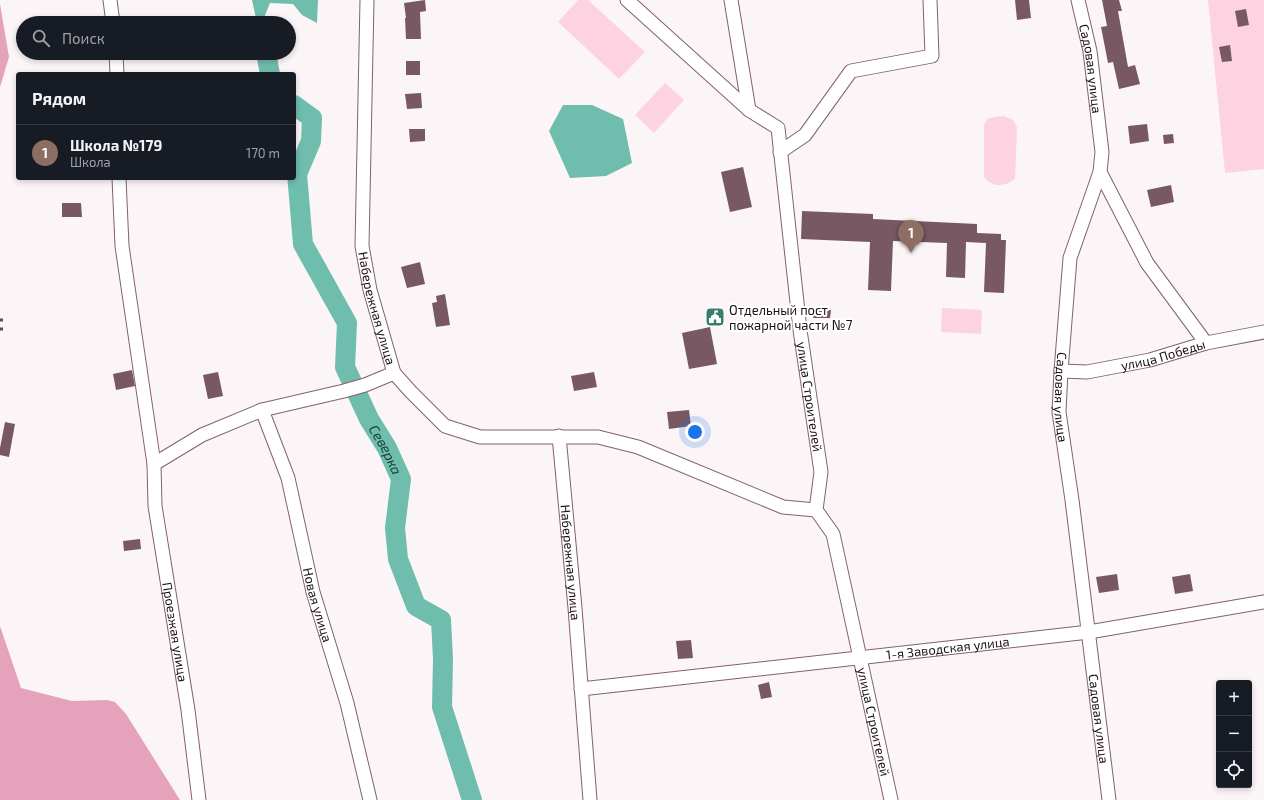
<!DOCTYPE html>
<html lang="ru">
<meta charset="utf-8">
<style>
:root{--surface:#171b24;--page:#20242c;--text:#f1f3f6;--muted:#9ea1a6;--line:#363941;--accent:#1a73e8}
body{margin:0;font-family:"Exo 2",sans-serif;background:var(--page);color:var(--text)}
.controls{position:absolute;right:12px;bottom:12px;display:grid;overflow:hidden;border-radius:4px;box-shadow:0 2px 6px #0003}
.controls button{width:36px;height:36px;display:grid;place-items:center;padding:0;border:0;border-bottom:1px solid var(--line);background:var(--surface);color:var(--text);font:20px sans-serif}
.you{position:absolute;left:695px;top:432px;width:14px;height:14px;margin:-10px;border:3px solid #fff;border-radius:50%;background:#1a73e8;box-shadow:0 0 0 6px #1a73e833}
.badge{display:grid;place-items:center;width:26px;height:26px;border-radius:50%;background:var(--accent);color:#fff;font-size:13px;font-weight:700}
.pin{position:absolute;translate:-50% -33px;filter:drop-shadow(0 1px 2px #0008)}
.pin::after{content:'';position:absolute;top:21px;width:14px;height:12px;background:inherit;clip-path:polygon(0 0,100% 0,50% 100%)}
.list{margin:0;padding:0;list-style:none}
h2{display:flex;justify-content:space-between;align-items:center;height:52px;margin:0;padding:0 16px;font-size:17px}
h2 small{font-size:13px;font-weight:400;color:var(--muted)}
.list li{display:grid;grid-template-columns:26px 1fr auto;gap:12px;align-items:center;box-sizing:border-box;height:56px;padding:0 16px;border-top:1px solid var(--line)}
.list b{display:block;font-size:15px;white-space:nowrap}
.list p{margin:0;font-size:13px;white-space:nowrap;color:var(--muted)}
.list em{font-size:13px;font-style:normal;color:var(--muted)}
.icon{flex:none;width:22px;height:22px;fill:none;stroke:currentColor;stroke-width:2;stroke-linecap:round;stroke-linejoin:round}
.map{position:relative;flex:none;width:1264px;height:800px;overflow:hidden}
.search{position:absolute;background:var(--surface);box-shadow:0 2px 6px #0003;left:16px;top:16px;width:280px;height:44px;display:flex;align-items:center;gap:10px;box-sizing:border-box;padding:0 14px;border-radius:22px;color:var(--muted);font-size:15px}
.panel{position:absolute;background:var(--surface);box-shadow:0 2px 6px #0003;left:16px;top:72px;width:280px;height:108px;border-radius:4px}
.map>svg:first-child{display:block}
.green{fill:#fed3e1}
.forest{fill:#e4a3ba}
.water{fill:#6fbdad}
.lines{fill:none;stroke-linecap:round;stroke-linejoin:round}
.river{stroke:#6fbdad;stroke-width:20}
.building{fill:#785863}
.minor-casing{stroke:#82616c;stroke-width:15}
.minor{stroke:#fff;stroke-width:13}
.rail{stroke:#574c50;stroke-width:3;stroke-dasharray:8 4;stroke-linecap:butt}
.labels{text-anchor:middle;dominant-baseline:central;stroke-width:4;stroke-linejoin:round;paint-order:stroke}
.street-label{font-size:13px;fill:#1d1015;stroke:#fff}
.poi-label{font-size:13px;fill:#1d1015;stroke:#fff;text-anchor:start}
.water-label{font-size:14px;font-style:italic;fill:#173d35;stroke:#fff}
</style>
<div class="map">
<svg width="1264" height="800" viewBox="0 0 1264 800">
<rect width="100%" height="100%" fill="#fcf5f7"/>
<g class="green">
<polygon points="578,0 588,0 645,52 619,79 558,22"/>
<polygon points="1208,0 1264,0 1264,169 1225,173"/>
<polygon points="665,83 684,100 654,133 635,115"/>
<path d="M1004,116L1013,120L1017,127L1015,179C1005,187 990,188 984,176V125L987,119L995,117Z"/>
<polygon points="942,308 982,310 981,334 941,332"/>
</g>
<g class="forest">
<polygon points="0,4 9,57 0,87"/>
<polygon points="0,626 21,688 72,701 107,700 115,702 126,714 180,800 0,800"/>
</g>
<g class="water">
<polygon points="252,0 318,0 317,23 302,15 293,4 270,3 262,23 257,23"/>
<polygon points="563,105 592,105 623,119 632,163 606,176 570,178 549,131"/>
</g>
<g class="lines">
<g class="river">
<polyline points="266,53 270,74"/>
<path id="s1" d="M294,105L312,118L311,141L297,174L303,244L347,323L345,367L369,419L387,448L401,479L395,528L398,559L416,606L441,620L443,659L442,707L472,800"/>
</g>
</g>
<g class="building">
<polygon points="425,0 426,11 420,12 421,39 406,39 405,18 406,18 404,3"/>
<polygon points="1015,0 1029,0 1031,18 1017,20"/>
<polygon points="1102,0 1119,0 1122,11 1118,11 1128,67 1135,65 1140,84 1119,89 1113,62 1108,63 1101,27 1107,26"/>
<polygon points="1246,9 1249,25 1238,27 1235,11"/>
<polygon points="1230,45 1232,61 1222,62 1219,47"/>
<rect x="406" y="61" width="14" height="14"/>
<polygon points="421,93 422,108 407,109 405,94"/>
<polygon points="1147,124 1149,141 1130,144 1128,126"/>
<polygon points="409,129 425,129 425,141 410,142"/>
<polygon points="1173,134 1174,143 1164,144 1163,135"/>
<polygon points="743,167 752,207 730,212 721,172"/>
<polygon points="1171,185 1174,202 1151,207 1147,190"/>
<polygon points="62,203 81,203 82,217 62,217"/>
<polygon points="802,211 873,214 873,219 977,224 977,233 1001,234 1001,240 1006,240 1004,293 984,292 986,243 966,242 965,278 946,277 947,243 893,241 891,291 868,290 870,242 801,239"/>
<polygon points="420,262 425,284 407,288 401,267"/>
<polygon points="445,294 450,325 436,327 432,303 437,302 436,296"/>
<polygon points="813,309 831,310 830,318 813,318"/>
<polygon points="710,327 717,364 689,369 682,333"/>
<polygon points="132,370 135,386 116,390 113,374"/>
<polygon points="218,372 223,396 208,399 203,375"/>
<polygon points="594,372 597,387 574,391 571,376"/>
<polygon points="689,410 691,426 669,429 667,412"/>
<polygon points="5,422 15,424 9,457 0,455 0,448"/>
<polygon points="140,539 141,549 124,551 123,541"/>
<polygon points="1117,574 1119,590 1099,593 1096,577"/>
<polygon points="1190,574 1193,591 1175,594 1172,577"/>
<polygon points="691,640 693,658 678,659 676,641"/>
<polygon points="769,682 772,697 761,699 758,685"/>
</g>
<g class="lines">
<g class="minor-casing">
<g id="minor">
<polyline points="110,0 113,23"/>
<path id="s2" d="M367,0L362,246L370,290L394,373L411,392L445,426L480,437H598L638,447L783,507L816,510"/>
<path id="s3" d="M627,0L749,110L778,128L800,330L821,472L816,510L833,534L891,800"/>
<polyline points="731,0 749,110"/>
<path id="s4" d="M1078,0L1090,51L1102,152L1100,172L1070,258L1061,371L1059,412L1072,500L1109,800"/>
<polyline points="116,53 117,74"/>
<polyline points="780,152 805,135 851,71 932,56 930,0"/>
<polyline points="1100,172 1147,263 1206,343"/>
<path id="s5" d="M119,178L122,246L154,464L155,506L188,710L199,800"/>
<path id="s6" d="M1061,371L1087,372L1150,360L1206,343L1264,332"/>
<path id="s7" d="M262,410L288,478L313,592L347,703L370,800"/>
<path id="s8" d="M559,436L575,608L590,800"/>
<polyline points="154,464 202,435 262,410 344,391 365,385 394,373"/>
<path id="s9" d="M581,689L1089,632L1264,602"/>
</g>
</g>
<use href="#minor" class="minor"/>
<g class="rail">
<polyline points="0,320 3,320"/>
<polyline points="0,329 3,329"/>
</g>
</g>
<defs>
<g id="civic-square" transform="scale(1)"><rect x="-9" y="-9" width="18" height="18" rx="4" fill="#3a7d70" stroke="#fff"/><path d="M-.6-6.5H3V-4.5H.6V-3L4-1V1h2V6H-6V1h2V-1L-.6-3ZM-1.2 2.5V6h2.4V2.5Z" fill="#fff"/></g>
</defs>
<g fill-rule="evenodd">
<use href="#civic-square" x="715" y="317"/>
</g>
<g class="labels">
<g class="street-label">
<text stroke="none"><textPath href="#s4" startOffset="70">Садовая улица</textPath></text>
<text stroke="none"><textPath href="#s2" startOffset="310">Набережная улица</textPath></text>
<text stroke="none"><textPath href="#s6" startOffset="104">улица Победы</textPath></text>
<text stroke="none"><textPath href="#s3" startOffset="469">улица Строителей</textPath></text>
<text stroke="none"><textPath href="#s4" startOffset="405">Садовая улица</textPath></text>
<text stroke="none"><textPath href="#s8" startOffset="127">Набережная улица</textPath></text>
<text stroke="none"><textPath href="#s7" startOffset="203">Новая улица</textPath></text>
<text stroke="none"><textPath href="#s5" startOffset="458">Проезжая улица</textPath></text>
<text stroke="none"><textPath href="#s9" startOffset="369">1-я Заводская улица</textPath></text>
<text stroke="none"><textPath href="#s4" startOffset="729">Садовая улица</textPath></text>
<text stroke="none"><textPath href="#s3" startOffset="805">улица Строителей</textPath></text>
</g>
<g class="poi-label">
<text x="729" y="310">Отдельный пост<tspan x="729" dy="15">пожарной части №7</tspan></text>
</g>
<g class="water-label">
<text stroke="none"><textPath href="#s1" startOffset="378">Северка</textPath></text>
</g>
</g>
</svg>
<div class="controls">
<button>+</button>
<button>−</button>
<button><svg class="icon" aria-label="locate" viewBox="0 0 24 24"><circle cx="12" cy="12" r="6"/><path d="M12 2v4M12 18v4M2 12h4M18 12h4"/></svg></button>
</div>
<div class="you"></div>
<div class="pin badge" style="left:911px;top:253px;background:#8d6e63">1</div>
<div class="search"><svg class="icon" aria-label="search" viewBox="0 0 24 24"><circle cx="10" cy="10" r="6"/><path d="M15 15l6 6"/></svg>Поиск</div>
<section class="panel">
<h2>Рядом<small></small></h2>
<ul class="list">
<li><span class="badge" style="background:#8d6e63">1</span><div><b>Школа №179</b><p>Школа</p></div><em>170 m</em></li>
</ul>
</section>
</div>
